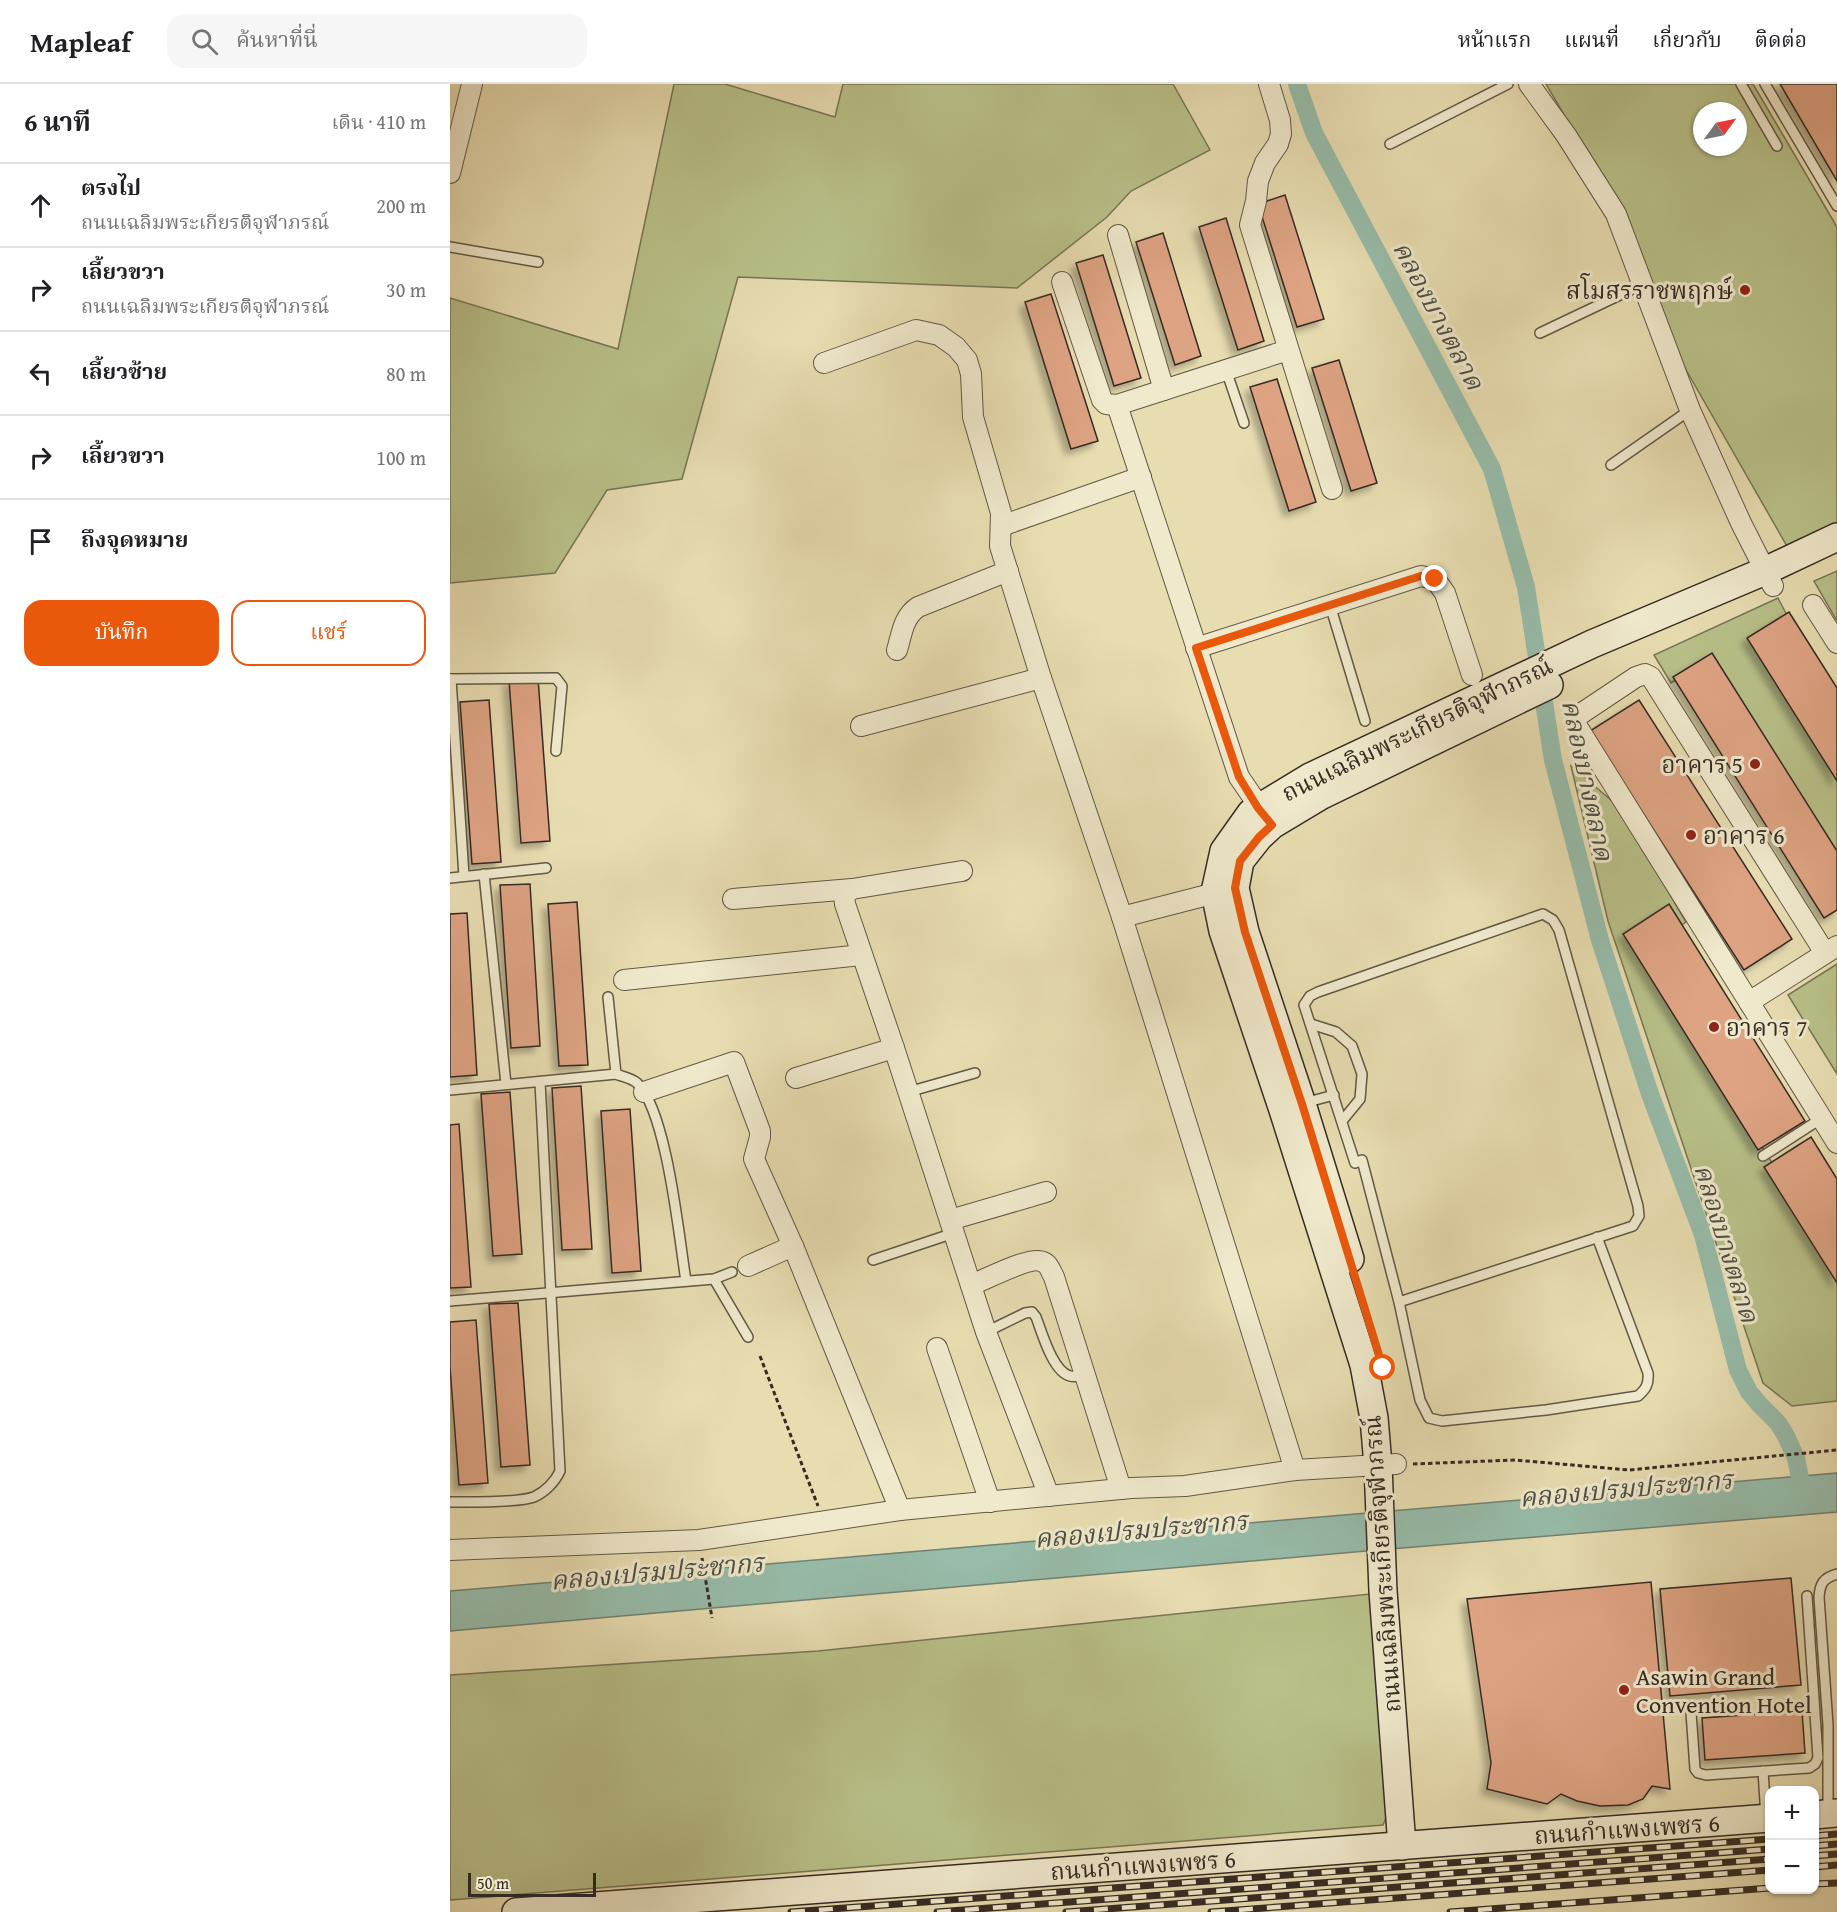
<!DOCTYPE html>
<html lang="th">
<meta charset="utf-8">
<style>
:root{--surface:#fff;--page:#f6f6f6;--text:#202124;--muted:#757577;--line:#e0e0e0;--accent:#ea580c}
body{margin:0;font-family:"Gentium Book Plus","Noto Serif Thai",serif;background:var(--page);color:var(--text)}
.controls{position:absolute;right:18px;bottom:18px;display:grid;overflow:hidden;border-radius:12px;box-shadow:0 2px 4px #0004}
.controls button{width:54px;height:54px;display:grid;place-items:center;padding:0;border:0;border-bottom:2px solid var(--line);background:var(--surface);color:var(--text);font:30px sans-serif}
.compass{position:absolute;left:1243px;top:18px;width:54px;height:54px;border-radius:50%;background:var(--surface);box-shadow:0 2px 4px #0004;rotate:57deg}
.scale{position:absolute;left:18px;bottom:15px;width:128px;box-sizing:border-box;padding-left:6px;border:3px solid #352b23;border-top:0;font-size:16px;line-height:21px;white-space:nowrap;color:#352b23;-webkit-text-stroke:4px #f0e9cc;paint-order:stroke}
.stop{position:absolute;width:18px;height:18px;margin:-14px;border:4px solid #ea580c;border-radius:50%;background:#fff}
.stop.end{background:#ea580c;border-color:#fff;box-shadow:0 2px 6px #0008}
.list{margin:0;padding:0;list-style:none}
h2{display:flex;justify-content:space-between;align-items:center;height:78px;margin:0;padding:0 24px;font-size:26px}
h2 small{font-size:20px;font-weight:400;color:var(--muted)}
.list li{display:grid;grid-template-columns:39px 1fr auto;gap:18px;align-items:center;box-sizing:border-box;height:84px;padding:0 24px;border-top:2px solid var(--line)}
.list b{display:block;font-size:22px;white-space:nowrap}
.list p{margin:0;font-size:20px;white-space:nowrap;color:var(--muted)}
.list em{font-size:20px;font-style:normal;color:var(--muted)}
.actions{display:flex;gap:12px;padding:18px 24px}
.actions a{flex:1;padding:14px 0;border:2px solid var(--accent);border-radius:18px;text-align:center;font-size:21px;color:var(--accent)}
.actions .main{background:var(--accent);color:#fff}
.icon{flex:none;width:33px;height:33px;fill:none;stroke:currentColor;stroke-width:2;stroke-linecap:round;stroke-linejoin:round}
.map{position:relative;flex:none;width:1387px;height:1828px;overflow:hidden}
header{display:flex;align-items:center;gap:36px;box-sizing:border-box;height:84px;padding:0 30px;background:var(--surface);border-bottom:2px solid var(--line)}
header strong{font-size:28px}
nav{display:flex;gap:33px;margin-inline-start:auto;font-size:21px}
.search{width:420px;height:54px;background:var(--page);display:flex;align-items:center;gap:15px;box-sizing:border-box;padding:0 21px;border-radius:18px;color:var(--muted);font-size:22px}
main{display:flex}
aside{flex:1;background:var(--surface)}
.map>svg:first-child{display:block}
.green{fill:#b9c089;stroke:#777656;stroke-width:1.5;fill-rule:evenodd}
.water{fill:#97bcaa;stroke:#708274;stroke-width:1.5}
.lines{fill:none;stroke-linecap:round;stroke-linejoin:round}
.canal{stroke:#97bcaa;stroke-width:18}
.building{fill:#dea383;stroke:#352b23;stroke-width:1.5;filter:url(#shadow)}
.lane-casing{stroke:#625846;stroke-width:12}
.street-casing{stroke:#625846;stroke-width:22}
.secondary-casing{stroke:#352b23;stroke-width:30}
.path{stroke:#352b23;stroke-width:3;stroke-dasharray:4.5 3;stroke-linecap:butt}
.lane{stroke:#f0e9cc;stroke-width:9}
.street{stroke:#f0e9cc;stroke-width:20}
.secondary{stroke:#f0e9cc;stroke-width:27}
.rail-casing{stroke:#352b23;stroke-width:7}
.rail{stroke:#f0e9cc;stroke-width:4.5;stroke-dasharray:14;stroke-linecap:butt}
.route{stroke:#ea580c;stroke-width:8}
.poi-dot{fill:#8f2418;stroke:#f0e9cc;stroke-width:2}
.labels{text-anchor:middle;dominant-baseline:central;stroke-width:6;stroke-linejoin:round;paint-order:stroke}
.poi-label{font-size:24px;fill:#352b23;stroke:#f0e9cc;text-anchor:start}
.street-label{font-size:24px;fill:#352b23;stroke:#f0e9cc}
.water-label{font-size:26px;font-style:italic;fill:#4e4f45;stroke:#f0e9cc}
</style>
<header>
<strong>Mapleaf</strong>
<div class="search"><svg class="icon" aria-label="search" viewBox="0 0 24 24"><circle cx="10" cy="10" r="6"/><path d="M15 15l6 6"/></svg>ค้นหาที่นี่</div>
<nav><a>หน้าแรก</a><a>แผนที่</a><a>เกี่ยวกับ</a><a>ติดต่อ</a></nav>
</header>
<main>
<aside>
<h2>6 นาที<small>เดิน · 410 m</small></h2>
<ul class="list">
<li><svg class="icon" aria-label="ahead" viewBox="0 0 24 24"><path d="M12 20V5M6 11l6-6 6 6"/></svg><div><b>ตรงไป</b><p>ถนนเฉลิมพระเกียรติจุฬาภรณ์</p></div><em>200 m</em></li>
<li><svg class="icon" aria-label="right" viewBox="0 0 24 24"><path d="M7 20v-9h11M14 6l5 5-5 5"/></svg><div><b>เลี้ยวขวา</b><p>ถนนเฉลิมพระเกียรติจุฬาภรณ์</p></div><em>30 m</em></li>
<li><svg class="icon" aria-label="left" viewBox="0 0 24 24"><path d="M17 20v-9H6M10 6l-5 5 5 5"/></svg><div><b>เลี้ยวซ้าย</b></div><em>80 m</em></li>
<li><svg class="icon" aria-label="right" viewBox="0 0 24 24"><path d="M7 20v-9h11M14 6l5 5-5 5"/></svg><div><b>เลี้ยวขวา</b></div><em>100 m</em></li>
<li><svg class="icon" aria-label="arrive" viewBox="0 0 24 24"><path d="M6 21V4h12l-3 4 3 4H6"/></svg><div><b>ถึงจุดหมาย</b></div></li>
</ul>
<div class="actions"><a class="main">บันทึก</a><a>แชร์</a></div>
</aside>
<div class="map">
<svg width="1387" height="1828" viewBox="0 0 1387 1828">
<defs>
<filter id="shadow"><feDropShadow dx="-5.5" dy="5.5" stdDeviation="3" flood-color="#0004"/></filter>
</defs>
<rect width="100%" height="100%" fill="#e8ddb1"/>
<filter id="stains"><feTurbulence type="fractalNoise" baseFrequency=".00333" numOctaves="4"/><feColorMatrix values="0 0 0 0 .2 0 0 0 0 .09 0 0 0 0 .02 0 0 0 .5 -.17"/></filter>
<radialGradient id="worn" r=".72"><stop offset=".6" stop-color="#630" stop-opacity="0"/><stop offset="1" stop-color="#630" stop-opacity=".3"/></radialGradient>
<g class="green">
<polygon points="224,0 275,0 385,33 393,0 723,0 760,66 681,107 657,133 567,204 288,193 232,395 157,406 105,489 0,499 0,214 168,265"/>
<path d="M1096,0H1303L1387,143V439L1338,464L1227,270L1172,129ZM1252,27H1288V63H1252Z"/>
<polygon points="1387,487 1387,537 1364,497"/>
<polygon points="1328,514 1339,535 1387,683 1387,784 1252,580 1221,599 1204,571"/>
<polygon points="1121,682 1168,722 1236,838 1192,868 1387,1184 1387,1317 1342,1322 1313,1299 1158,837"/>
<polygon points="1387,880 1387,990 1338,911"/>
<polygon points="920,1510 938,1729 933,1741 0,1816 0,1591 368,1567"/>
</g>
<polygon class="water" points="1387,1389 1387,1428 916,1467 0,1547 0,1507"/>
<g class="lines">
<polyline class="canal" points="847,0 864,49 1042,385 1076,503 1103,676 1150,856 1200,1010 1253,1151 1288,1286 1299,1308 1310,1321 1328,1339 1336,1352 1346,1374 1354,1414"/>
</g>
<g class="building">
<polygon points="1330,0 1387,0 1387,97"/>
<polygon points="835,111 874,235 847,243 808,120"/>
<polygon points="776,134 814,257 788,266 749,143"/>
<polygon points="713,149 751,272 725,281 686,158"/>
<polygon points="653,171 691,294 664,302 626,179"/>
<polygon points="601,210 648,357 621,365 575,218"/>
<polygon points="889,276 927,399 901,407 862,284"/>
<polygon points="827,295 866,418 839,427 800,303"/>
<polygon points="1339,528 1387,604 1387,697 1297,554"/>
<polygon points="1262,569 1387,767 1387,826 1374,834 1223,593"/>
<polygon points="88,594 100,757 71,759 59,596"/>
<polygon points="39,616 51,778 22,780 10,618"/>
<polygon points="1189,616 1342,855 1294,886 1140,647"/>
<polygon points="80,800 90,962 61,964 50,801"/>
<polygon points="127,818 138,981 109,982 98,820"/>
<polygon points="1219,820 1355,1037 1308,1066 1173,850"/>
<polygon points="17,829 27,991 0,993 0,830"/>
<polygon points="131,1002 142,1165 112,1166 102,1004"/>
<polygon points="60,1008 72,1170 43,1172 31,1010"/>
<polygon points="180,1025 191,1187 162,1189 151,1027"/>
<polygon points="9,1040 21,1203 0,1204 0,1041"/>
<polygon points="1361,1053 1387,1095 1387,1199 1314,1083"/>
<polygon points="68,1219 80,1381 51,1383 39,1220"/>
<polygon points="26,1236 38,1399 9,1401 0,1283 0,1238"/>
<polygon points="1341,1494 1351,1601 1220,1612 1210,1505"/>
<polygon points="1201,1498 1220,1705 1202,1702 1193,1715 1178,1721 1150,1722 1127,1717 1111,1710 1097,1720 1037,1705 1041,1679 1017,1515"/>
<polygon points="1352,1627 1355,1669 1255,1676 1252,1634"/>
</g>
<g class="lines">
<g class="lane-casing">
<g id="lane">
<polyline points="1291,0 1327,62"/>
<polyline points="1315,0 1387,122"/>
<polyline points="940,60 1058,0"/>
<polyline points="0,163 88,178"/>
<polyline points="1090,249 1193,200"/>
<polyline points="776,286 794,339"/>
<polyline points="1161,381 1240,326"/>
<polyline points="880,521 915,637"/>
<polyline points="0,595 106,594 112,602 106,667"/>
<polyline points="1,595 14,792"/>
<polyline points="34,790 56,1000"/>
<polyline points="0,794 96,784"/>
<polyline points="158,913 166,990"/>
<polyline points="861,940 886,948 902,962 912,990 910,1015 892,1037"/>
<path d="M0,1006L166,990C173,993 181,994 187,999C217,1027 229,1154 236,1197"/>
<polyline points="458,1008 525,989"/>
<polyline points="854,1019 884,1011"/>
<polyline points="1313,1072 1372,1034"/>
<polyline points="423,1176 504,1149"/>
<polyline points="264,1195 298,1253"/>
<polyline points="0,1217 264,1195 282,1188"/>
<path d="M949,1218L1183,1142L1189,1132L1188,1122L1109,846L1103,836L1093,830L868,908L860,912L854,921L905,1079L912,1076L949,1218L970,1316L979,1334L992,1337L1096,1326L1188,1312C1196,1305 1199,1300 1198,1289L1147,1153"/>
<path d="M536,1248L575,1229L582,1228L586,1233C592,1249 603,1288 620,1292C624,1293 631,1292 635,1292"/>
<path d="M0,1418C20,1418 67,1419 84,1413C95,1408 105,1398 110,1387L90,998"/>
<polyline points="1241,1628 1245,1685 1248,1689 1256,1691 1359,1684 1365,1680 1368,1674 1357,1512"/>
<polyline points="1313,1687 1316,1733"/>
<path d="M1378,1727V1641L1369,1513C1370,1500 1373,1494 1387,1490"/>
</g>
</g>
<g class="street-casing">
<g id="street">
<polyline points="819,0 830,36 831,50 828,60 815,79 808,97 806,117 800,141 882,405"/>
<polyline points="1079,0 1116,51 1166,130 1240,326 1291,439 1323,502"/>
<polyline points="0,89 22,0"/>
<polyline points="668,151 714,306"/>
<polyline points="612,198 652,316 656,320 667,321"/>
<polyline points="374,279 466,246 489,251 506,263 517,276 521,290 523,333 551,429 550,462 591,594 672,833 845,1386"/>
<polyline points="551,442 691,393"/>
<polyline points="1363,521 1387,559"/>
<polyline points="746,564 971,492 985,495 995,509 1022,591"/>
<path d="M447,566C452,550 453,533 468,523L558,487"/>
<polyline points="411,642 591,594"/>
<polyline points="817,734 789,693 667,321 838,266"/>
<polyline points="512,787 402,805 394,811 395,820 444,964 536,1248 599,1412"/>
<polyline points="283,815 402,805"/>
<polyline points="672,833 777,806"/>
<polyline points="1375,869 1201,593 1195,590 1186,593 1129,631 1125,639 1387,1059"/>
<polyline points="174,896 411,871"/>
<polyline points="1299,918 1387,862"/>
<polyline points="346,994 444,964"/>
<polyline points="194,1008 284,978 310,1047 310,1053 304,1075 343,1162 450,1426"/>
<polyline points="500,1136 596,1108"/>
<polyline points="298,1182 343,1162"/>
<path d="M521,1201C535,1196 581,1171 593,1178C599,1180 601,1188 604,1193L671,1405"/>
<polyline points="487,1264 540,1418"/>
<polyline points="0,1466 249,1456 450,1426 681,1404 735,1402 845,1386 946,1380"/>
</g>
</g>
<g class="secondary-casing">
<g id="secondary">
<polyline points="900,1175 852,1020 795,848 785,804 790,777 809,753 822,741 872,711 1099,601"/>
<polyline points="1364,1731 1387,1729"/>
<polyline points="952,1762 933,1507 928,1381 924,1334 914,1281 833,1026 773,847 765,808 774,767 801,729 860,693 1142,560 1315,487 1387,453"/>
<polyline points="66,1828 1320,1734"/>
</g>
</g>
<g class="path">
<polyline points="310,1272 368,1422"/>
<polyline points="963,1380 1065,1376 1179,1386 1387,1366"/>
<polyline points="252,1474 262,1534"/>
</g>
<use href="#lane" class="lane"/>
<use href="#street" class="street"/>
<use href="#secondary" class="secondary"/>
<g class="rail-casing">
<g id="rail">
<polyline points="1364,1752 1387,1750"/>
<polyline points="1364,1762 1387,1760"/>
<polyline points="1364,1772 1387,1770"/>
<polyline points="1364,1783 1387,1781"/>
<polyline points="1364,1800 1387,1799"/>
<polyline points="341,1828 1320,1755"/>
<polyline points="487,1828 1320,1765"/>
<polyline points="616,1828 1320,1775"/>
<polyline points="761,1828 1320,1786"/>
<polyline points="1000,1828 1320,1804"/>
</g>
</g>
<use href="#rail" class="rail"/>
</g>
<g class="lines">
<polyline class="route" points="933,1284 852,1020 795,848 785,804 790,777 809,753 822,741 808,724 789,693 746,564 971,492 985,495"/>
</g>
<g class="poi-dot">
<circle cx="1295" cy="206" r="6"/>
<circle cx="1305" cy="680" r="6"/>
<circle cx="1241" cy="751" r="6"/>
<circle cx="1264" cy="943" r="6"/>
<circle cx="1174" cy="1606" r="6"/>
</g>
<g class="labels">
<g class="poi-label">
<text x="1283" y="206" text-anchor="end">สโมสรราชพฤกษ์</text>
<text x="1293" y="680" text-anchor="end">อาคาร 5</text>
<text x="1253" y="751">อาคาร 6</text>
<text x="1276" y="943">อาคาร 7</text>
<text x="1186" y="1592">Asawin Grand<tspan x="1186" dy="28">Convention Hotel</tspan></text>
</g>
<g class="street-label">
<text transform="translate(967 645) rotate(-26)">ถนนเฉลิมพระเกียรติจุฬาภรณ์</text>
<text transform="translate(932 1480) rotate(-94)">ถนนเฉลิมพระเกียรติจุฬาภรณ์</text>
<text transform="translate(1177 1745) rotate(-4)">ถนนกำแพงเพชร 6</text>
<text transform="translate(693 1781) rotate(-4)">ถนนกำแพงเพชร 6</text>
</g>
<g class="water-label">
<text transform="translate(989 231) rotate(62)">คลองบางตลาด</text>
<text transform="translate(1138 696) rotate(78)">คลองบางตลาด</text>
<text transform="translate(1277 1159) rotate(73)">คลองบางตลาด</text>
<text transform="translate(1176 1404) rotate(-5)">คลองเปรมประชากร</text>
<text transform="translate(691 1445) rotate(-5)">คลองเปรมประชากร</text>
<text transform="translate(207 1487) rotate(-5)">คลองเปรมประชากร</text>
</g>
</g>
<rect width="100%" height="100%" filter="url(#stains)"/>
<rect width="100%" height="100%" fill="url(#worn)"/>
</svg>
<div class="controls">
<button>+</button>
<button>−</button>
</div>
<svg class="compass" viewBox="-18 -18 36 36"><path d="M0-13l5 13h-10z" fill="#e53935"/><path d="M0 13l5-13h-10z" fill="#757577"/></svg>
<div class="scale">50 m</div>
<div class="stop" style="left:933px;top:1284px"></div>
<div class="stop end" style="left:985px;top:495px"></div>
</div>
</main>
